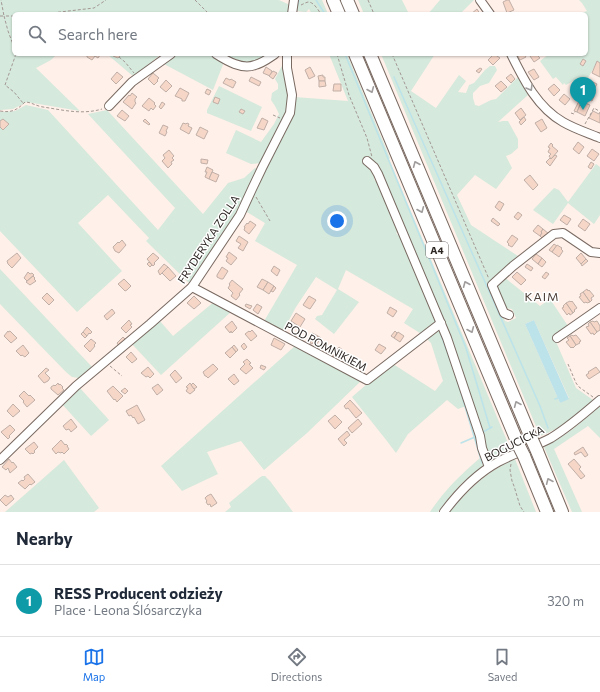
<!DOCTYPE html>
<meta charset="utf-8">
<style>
:root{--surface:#fff;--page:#f2f2f3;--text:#1f2937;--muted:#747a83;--line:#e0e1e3;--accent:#1a73e8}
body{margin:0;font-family:Commissioner,sans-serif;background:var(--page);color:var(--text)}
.you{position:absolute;left:337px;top:221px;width:14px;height:14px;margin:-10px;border:3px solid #fff;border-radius:50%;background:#1a73e8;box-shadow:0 0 0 6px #1a73e833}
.badge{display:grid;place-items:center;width:26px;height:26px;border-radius:50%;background:var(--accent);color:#fff;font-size:13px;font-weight:700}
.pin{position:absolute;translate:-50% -33px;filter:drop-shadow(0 1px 2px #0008)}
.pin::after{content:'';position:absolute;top:21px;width:14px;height:12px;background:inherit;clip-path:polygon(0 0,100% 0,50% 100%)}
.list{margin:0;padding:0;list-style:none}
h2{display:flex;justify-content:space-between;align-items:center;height:52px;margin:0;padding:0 16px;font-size:17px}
h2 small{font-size:13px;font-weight:400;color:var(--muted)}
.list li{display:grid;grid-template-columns:26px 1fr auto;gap:12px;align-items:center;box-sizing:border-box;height:72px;padding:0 16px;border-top:1px solid var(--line)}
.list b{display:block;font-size:15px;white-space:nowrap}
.list p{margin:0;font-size:13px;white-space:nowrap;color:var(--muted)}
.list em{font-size:13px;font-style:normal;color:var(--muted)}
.icon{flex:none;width:22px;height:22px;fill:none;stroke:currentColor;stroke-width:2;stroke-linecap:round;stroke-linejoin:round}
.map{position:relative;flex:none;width:600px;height:512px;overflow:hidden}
.search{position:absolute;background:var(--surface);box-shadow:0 1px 3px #0004;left:12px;right:12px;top:12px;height:44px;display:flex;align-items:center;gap:10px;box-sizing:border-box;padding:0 14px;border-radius:6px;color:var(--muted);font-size:15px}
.sheet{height:124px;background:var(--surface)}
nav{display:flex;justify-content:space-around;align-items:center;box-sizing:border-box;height:56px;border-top:1px solid var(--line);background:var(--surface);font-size:11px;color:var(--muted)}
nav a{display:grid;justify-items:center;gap:2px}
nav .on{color:var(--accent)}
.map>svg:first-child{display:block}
.green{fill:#d5e9dc;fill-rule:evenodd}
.water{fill:#bce3e9}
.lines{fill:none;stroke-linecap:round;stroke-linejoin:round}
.stream{stroke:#bce3e9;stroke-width:1.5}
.building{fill:#f6d6c7;stroke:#c0afa7}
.minor-casing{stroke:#796a62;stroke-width:10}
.highway-casing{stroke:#796a62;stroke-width:14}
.path{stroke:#a39893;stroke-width:1;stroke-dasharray:3 2;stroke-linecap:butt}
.minor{stroke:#fff;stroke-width:8}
.highway{stroke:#fff;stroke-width:12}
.highway-bridge-casing{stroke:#796a62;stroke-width:14;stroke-linecap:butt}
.highway-bridge{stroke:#fff;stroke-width:12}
.oneway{stroke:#a09d9c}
.labels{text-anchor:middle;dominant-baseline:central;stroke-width:3;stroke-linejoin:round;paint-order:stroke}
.shield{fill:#fff;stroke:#6b6765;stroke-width:1}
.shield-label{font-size:10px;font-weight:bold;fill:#2c2623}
.street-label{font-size:11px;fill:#2c2623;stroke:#fff}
.neighbourhood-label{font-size:12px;letter-spacing:1px;fill:#4f403a;stroke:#fff}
</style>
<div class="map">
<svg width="600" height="512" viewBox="0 0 600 512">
<rect width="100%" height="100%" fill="#fff0e9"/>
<g class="green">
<polygon points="0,0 279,0 290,5 288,14 14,14 14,54 57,54 51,60 36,68 80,111 27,102 13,109 0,110"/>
<polygon points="297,0 322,0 328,14 312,14 309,9 306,12 296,11"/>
<polygon points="358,0 402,0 409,14 364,14"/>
<polygon points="440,0 474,0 460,14 428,14"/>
<polygon points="579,0 600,0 600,63 597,62 579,94 578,89 579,86 578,82 573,81 566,85 564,83 563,85 556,77 553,79 540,61 549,54 586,54 586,14 578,14 587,11 582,3"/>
<polygon points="107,54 161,54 134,77"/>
<polygon points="172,54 211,54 224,62 213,90 162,63"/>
<polygon points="218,54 271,54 252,64 241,63"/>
<path d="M329,54H347L390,158L389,159L502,429L511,450L504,453L491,461L489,459L447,329L440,316L413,252L388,191L378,164L369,159L366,162C371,165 375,169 377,175L374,178L375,181L379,180L381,185L378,186L380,191L384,190L389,203L386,205L387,207L390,206L394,215L391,216L392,219L395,218L400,231L396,233L398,235L401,233L405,246L411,262L416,268L418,273L416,274L417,277L420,276L438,320V323L436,324L423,335L404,323L413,309L346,270L338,289L359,302L334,334L315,319L317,316L322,315L337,290L316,277L296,307L282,333L263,323L297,265L255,241L265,223L240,208L221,238L190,284L146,241L149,238L108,195L78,223L122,271L77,312L0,231V112L15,111L26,105L48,110L158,230L175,208L88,114L107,110L203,214L228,183L244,178L255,168L259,170L253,184L255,188L266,164L289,122L293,112L294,97L348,101Z"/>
<path d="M381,54H435L411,91L436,108L459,75L466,81L458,92L466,93L469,85L474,83L485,70L490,66H495L497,70L489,83L480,86L473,93V98L475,105L479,106L491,100L496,99L518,77L528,95L498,122L503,121H508L518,139V148L511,154L506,156L512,168L496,189L475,175L457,195L471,225L521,258L489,284L505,321L508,322L516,318L512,309L504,308L494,285L504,277L540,306L550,299L568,326L554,337L576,388L593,400C577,414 561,429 540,436ZM534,320L569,398L560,403L525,324Z"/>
<polygon points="284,62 290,92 288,112 260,163 251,164 226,153 236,130 261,142 274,124 279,114 275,106 271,100 272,93 278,89 278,84 275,79"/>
<polygon points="219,86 262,107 251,131 207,113 207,110"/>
<polygon points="596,164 600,167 600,215 594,224 568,203 553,224 533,210 554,188 559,190 568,202"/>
<polygon points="0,269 93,368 79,378 72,377 66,372 0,304"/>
<polygon points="215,301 232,311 161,375 131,343 159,320 173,336"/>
<path d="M438,329L442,330L485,464L461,484L448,499L438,512H430C443,492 461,474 480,458L466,406L458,409L447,400L408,434L396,453L387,441L352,397L375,377L393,364L435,391L443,381L431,343L425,337Z"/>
<polygon points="296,345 362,380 307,433 264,470 241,441 207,452 218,474 182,491 161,466"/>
<polygon points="79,387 109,420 91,436 61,403"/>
<path d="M600,406V438L588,426L554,449L582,512H572L544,447C565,437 583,421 600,406Z"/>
<path d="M515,459L536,512H450C468,489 489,470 515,459Z"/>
<polygon points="64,460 99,508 94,512 5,512"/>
<polygon points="262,476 265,476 270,481 293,512 225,512 231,507 229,503 259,478"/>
</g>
<polygon class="water" points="534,320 569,399 560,403 525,324"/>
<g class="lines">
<g class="stream">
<polyline points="316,0 325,14"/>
<polyline points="298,5 299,0"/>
<polyline points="345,54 466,348 490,428"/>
<polyline points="394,77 540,406 548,428"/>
<polyline points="441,335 450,360"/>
<polyline points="457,380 482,463"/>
<polyline points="555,399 558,398"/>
<polyline points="483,432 492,427"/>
<polyline points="461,443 475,437"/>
</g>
</g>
<g class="building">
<polygon points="507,0 509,0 514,10 507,13 503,2"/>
<polygon points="477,9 480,14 471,14"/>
<polygon points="85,54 99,54 100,55 98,58 95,56 92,60 87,57 87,56"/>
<polygon points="114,54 116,54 120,56 118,58 113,56"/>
<polygon points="494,54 500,58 493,65 488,60"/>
<polygon points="517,54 524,54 526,57 520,60"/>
<polygon points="532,54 539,54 539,55 538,56 540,58 534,62 530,56"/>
<polygon points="583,59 586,61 583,66 580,64"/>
<polygon points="597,61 600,63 600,77 592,73"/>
<polygon points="266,67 272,71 270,76 263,73"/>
<polygon points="310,67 315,76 309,79 305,70"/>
<polygon points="480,68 482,69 479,73 476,71"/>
<polygon points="534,69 539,77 534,80 528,72"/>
<polygon points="273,71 277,73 273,79 269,76"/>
<polygon points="117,72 123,77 116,84 111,79"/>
<polygon points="153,73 159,78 157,80 158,81 154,85 148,79"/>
<polygon points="511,74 515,79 511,83 506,78"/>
<polygon points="323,75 323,77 325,77 325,81 319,81 318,76"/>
<polygon points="251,77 261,82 259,86 249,81"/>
<polygon points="226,78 230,80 231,79 236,82 233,88 223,83"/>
<polygon points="166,80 172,86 166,92 160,87"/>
<polygon points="319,81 325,81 326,86 319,87"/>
<polygon points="501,81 507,87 501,92 495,86"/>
<polygon points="591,81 597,84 592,93 586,90"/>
<polygon points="334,84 341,84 341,91 333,91"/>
<polygon points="554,84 560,90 554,96 548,89"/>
<polygon points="180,88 189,93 185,101 182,101 182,99 175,96"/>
<polygon points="207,89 211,91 209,95 205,93"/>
<polygon points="132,93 137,97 135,99 135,102 136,103 132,109 123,102 129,95 130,96"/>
<polygon points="564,94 570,99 565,105 559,100"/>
<polygon points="590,94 594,96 592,101 588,99"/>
<polygon points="215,97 220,99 218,104 213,102"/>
<polygon points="149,98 155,103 154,104 156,106 153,110 151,108 149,111 142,106"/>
<polygon points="580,99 582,100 577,112 574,111"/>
<polygon points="162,102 165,104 161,109 159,107"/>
<polygon points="585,103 590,105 585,116 577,112 580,105 583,107"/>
<polygon points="521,108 526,115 520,120 515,113"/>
<polygon points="241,109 245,111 243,114 239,112"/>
<polygon points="122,110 129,116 125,121 117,116"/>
<polygon points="593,111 599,114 600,112 600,123 589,118"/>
<polygon points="524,117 526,120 521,125 519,122"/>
<polygon points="262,118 268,121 264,130 257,128"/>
<polygon points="3,119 9,124 3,130 0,127 0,121"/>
<polygon points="145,119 150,124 149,125 143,121"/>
<polygon points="542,119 547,128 541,132 535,123"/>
<polygon points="183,123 186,124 187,123 189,124 188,126 192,128 189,134 180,129"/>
<polygon points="163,125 168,127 166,131 167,132 165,136 159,133"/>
<polygon points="200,127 208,131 204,139 196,135"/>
<polygon points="578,142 584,147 579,154 573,149"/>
<polygon points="551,143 553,145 552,146 558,151 551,159 549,156 551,154 548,152 550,148 548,147"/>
<polygon points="592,149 599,154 594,161 587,156"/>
<polygon points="169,150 174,156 172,158 174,160 171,162 172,164 168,168 162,161 165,158 163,155"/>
<polygon points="555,155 557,156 550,166 546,162 550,158 551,159"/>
<polygon points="201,159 208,160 207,164 201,163"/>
<polygon points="591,162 594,164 591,169 588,167"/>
<polygon points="207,167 213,170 209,179 205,177 207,172 205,172"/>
<polygon points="212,172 219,175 216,182 209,179"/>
<polygon points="530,175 538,185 533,190 524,180"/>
<polygon points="499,201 504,204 500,211 495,207"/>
<polygon points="518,212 522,215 518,220 514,217"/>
<polygon points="564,215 571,219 567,225 560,220"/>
<polygon points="493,218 500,224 498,226 491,221"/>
<polygon points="583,219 590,224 585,231 578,226"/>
<polygon points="250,221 256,225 249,234 244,230 245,227 244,227 247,223 248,224"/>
<polygon points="538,225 543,229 541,232 542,233 540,236 533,231"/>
<polygon points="543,229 549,234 543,239 540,236 542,233 541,232"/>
<polygon points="512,235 518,239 512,247 508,245 509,244 507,242"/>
<polygon points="239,236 248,242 243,251 238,248 241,244 236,241"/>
<polygon points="122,240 126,245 119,253 115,251 113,247 118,242 119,243"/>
<polygon points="554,244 557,246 552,252 549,250"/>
<polygon points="557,245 562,248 561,249 563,251 559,257 552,252"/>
<polygon points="229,252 237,258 231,265 226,261 228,258 226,257"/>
<polygon points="17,253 21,258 12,268 8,264 7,261"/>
<polygon points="153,253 159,258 154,263 155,264 153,266 147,259"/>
<polygon points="581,253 586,259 581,264 576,258"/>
<polygon points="536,254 542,258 538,264 532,259"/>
<polygon points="542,258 546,262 542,267 538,264"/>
<polygon points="586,259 588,261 582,266 581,264"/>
<polygon points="149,262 152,265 150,267 147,264"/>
<polygon points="164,264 168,267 160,275 158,271"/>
<polygon points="527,264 533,268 531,271 525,267"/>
<polygon points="274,266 280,270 277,276 271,271"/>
<polygon points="168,267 176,276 170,281 162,273"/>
<polygon points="222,267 228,271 223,279 221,279 217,277 217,275"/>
<polygon points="28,272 30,274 32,273 34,275 27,281 24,278"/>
<polygon points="517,272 526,280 521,285 512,277"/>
<polygon points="546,272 549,274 545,279 542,277"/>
<polygon points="33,276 35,278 34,279 36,281 30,285 26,282"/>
<polygon points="124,279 131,286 127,290 125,291 118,284"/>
<polygon points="262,279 268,282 263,290 257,287"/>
<polygon points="232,280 243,289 239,294 240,295 236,300 231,296 233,293 228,288 230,285 229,284"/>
<polygon points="268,282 274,286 269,294 263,290"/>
<polygon points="274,286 276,288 273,292 271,291"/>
<polygon points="587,289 588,291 589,290 594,296 591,298 592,300 590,302 583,292"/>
<polygon points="583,292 590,302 587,303 586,302 584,303 579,297 581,296 580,294"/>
<polygon points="47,293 54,300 49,305 42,298"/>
<polygon points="194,296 201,303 194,309 187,303"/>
<polygon points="309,296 316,300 310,309 306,307 303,305"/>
<polygon points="570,301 571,302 572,301 577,308 574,310 575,311 573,313 566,303"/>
<polygon points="566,303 573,313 570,315 569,313 567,315 562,308 564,307 563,306"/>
<polygon points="246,304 252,306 250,309 245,306"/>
<polygon points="257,304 262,307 258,314 253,310"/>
<polygon points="390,307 397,311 393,317 387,313"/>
<polygon points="112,309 115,313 107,320 104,316"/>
<polygon points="296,313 305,319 300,327 291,321"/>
<polygon points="129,320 132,324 130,325 132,327 126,333 121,328"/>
<polygon points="232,321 237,328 232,333 231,331 230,333 225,327"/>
<polygon points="593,321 594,322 597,321 600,326 600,330 597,332 590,322"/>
<polygon points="590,322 597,332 594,335 593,333 591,334 586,327 589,326 588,324"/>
<polygon points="87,327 92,332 90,334 89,333 87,336 83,332"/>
<polygon points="252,330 257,336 251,341 245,334 249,331 250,332"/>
<polygon points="8,331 8,332 10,331 17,338 11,343 4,336"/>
<polygon points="395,331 397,333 394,338 391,336"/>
<polygon points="83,332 87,336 85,338 81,334"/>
<polygon points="398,332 404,336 400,342 394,338"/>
<polygon points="312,333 318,336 312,344 310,343 311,341 308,339"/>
<polygon points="572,335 573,336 576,335 581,341 579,342 580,343 576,345 570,336"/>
<polygon points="318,336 321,338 316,345 313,343"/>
<polygon points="570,336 576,345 573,348 572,347 571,348 566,342 569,340 567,338"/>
<polygon points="123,337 126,340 119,346 117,343"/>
<polygon points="274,338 285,344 281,350 271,345"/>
<polygon points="91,339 96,343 94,345 95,346 90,352 84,346"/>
<polygon points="244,343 247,347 244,350 241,346"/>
<polygon points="379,344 386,348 381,354 375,350"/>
<polygon points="23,345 29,353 25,357 22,355 21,356 16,351"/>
<polygon points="234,345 238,350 236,352 232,347"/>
<polygon points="232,347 236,352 230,358 225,353"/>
<polygon points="339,347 345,352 338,360 332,355"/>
<polygon points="131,352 137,359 132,363 126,357"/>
<polygon points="247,359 251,363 249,364 253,368 246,374 240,369 245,364 243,362"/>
<polygon points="213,364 218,369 208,378 206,376 205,376 203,372"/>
<polygon points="261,365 266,367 264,370 260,368"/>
<polygon points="148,367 154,374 150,378 148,376 146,377 141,373"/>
<polygon points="596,367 600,372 589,379 586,375 589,373 588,372"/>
<polygon points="46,368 49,370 45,373 50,378 48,381 44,383 38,376"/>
<polygon points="175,370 182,378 176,383 170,375"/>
<polygon points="234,374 239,381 234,385 228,379"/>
<polygon points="58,383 59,385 60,384 63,387 62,388 64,390 58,395 51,389 51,387 54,385 55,386"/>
<polygon points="190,383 195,390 190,394 186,391 188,388 186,387"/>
<polygon points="193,383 197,387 194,389 191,385"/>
<polygon points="158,384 163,390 157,395 152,388"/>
<polygon points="113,386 123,396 117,402 115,399 114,400 107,391"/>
<polygon points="125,388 128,391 125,394 121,391"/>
<polygon points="24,391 29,396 30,395 35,400 27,407 23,402 24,401 19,396"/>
<polygon points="350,400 362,413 356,418 348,408 346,409 344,406"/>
<polygon points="13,404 20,411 13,417 7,411"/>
<polygon points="137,405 145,420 138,424 134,417 133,418 131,415 129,416 126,411"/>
<polygon points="335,415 342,422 335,429 328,421"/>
<polygon points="71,419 77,427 71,432 69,429 66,430 63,426"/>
<polygon points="358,419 362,424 352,433 348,428"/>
<polygon points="10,425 15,430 9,436 10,437 8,439 1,432"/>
<polygon points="347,431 350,435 344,440 347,443 344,446 338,439"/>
<polygon points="61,440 65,445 66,444 68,446 67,446 69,449 64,454 62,452 61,453 58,452 56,454 52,449"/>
<polygon points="34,442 38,447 34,451 35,452 33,454 32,453 30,454 25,449"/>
<polygon points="583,447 588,455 585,457 581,452 575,455 574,453"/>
<polygon points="9,459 12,463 13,462 17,467 10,473 8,468 6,470 2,467"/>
<polygon points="574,459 581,467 579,469 585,476 581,479 568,464"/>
<polygon points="28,474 35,482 31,485 30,484 25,489 18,483 22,480 23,481 25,479 24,477"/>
<polygon points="211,494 217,503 211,507 210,504 208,505 206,502 207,501 205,498 207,496"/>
<polygon points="5,495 8,497 11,495 14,499 6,506 0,500"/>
</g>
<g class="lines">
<g class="minor-casing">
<g id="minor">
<polyline points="480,0 490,14"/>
<polyline points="292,14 294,0"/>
<path d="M216,54C227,61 242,70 255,65C263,63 269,58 275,54"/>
<path d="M511,54C524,80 537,107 563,122C575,129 588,133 600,138"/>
<polyline points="109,106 132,82 171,54"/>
<polyline points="367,161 374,167 378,174 447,338 480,436 482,448 489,467"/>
<polyline points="192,287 367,380 441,323"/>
<polyline points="509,315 504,313 492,285 513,266 554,234 563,233 591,252 600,253"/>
<polyline points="557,338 600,308"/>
<polyline points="0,460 76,386 150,324 192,287 240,215 252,189 262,168 290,113 292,95 287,68 287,54"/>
<path d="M444,512C459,492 476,474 498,462C515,453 534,447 551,438C569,427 585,413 600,400"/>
</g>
</g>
<g class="highway-casing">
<g id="highway">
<polyline points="333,0 339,14"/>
<polyline points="347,0 353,14"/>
<polyline points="355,54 519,446"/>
<polyline points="370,54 532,440"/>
<polyline points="537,451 562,512"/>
<polyline points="524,456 547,512"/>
</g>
</g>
<g class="path">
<polyline points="195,0 209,14"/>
<polyline points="368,0 374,14"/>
<path d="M301,5C303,4 305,3 308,2C314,2 318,10 321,14"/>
<polyline points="43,14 94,8 106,0"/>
<polyline points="0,16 4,16 1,0"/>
<polyline points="14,16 4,16 8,31 14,47"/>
<polyline points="16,54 5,85 14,92 23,103"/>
<polyline points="255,54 258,56"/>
<polyline points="337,54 349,95 367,138 372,157"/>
<polyline points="392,54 489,279"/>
<polyline points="119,57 125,62 134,73"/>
<path d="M0,111C12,113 17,110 25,102C31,102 36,106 43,107C63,110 82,115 102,109"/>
<polyline points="571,113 574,114 575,112"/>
<polyline points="273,115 280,118"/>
<polyline points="585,124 594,108 599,111"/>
<polyline points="256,197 270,221"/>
<polyline points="347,362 350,358"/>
<polyline points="568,364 576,383 579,387 593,397"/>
<polyline points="110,366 122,376"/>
<polyline points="511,464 510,470 512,481 514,486 520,506 524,512"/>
</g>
<use href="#minor" class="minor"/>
<use href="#highway" class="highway"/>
<g class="highway-bridge-casing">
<g id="highway-bridge">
<polyline points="532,440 537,451"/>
<polyline points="519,446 524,456"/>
</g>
</g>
<use href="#highway-bridge" class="highway-bridge"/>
</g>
<defs><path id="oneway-chevron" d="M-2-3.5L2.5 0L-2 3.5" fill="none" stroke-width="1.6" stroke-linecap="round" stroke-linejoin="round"/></defs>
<g class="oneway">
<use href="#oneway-chevron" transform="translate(530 88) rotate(59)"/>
<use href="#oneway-chevron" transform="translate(371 90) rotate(67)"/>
<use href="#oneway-chevron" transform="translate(416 164) rotate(-113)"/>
<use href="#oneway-chevron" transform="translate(421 210) rotate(67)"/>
<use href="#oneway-chevron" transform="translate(466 284) rotate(-113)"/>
<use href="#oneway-chevron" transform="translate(471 330) rotate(67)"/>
<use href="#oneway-chevron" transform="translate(517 404) rotate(-113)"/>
<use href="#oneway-chevron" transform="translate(549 481) rotate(-113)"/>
</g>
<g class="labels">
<rect class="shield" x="426" y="242" width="22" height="16" rx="3"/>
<g class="shield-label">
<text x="437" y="250">A4</text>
</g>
<g class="street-label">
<text transform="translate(208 239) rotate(-57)">FRYDERYKA ZOLLA</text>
<text transform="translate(326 346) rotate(28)">POD POMNIKIEM</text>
<text transform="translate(514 443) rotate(-27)">BOGUCICKA</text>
</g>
<g class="neighbourhood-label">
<text x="542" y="296">KAIM</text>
</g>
</g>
</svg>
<div class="you"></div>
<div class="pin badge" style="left:583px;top:110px;background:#0f9aa8">1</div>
<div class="search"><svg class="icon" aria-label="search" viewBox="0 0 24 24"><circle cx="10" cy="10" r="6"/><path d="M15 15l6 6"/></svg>Search here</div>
</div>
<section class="sheet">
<h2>Nearby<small></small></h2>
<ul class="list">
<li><span class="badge" style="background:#0f9aa8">1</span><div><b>RESS Producent odzieży</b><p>Place · Leona Ślósarczyka</p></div><em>320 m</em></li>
</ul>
</section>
<nav>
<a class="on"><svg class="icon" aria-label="map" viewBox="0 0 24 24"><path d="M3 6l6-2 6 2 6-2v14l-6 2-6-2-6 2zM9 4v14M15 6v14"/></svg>Map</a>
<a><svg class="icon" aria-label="directions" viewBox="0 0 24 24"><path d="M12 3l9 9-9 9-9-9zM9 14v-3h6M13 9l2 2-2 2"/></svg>Directions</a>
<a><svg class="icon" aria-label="saved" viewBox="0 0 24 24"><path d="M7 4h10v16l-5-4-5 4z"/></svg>Saved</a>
</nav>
